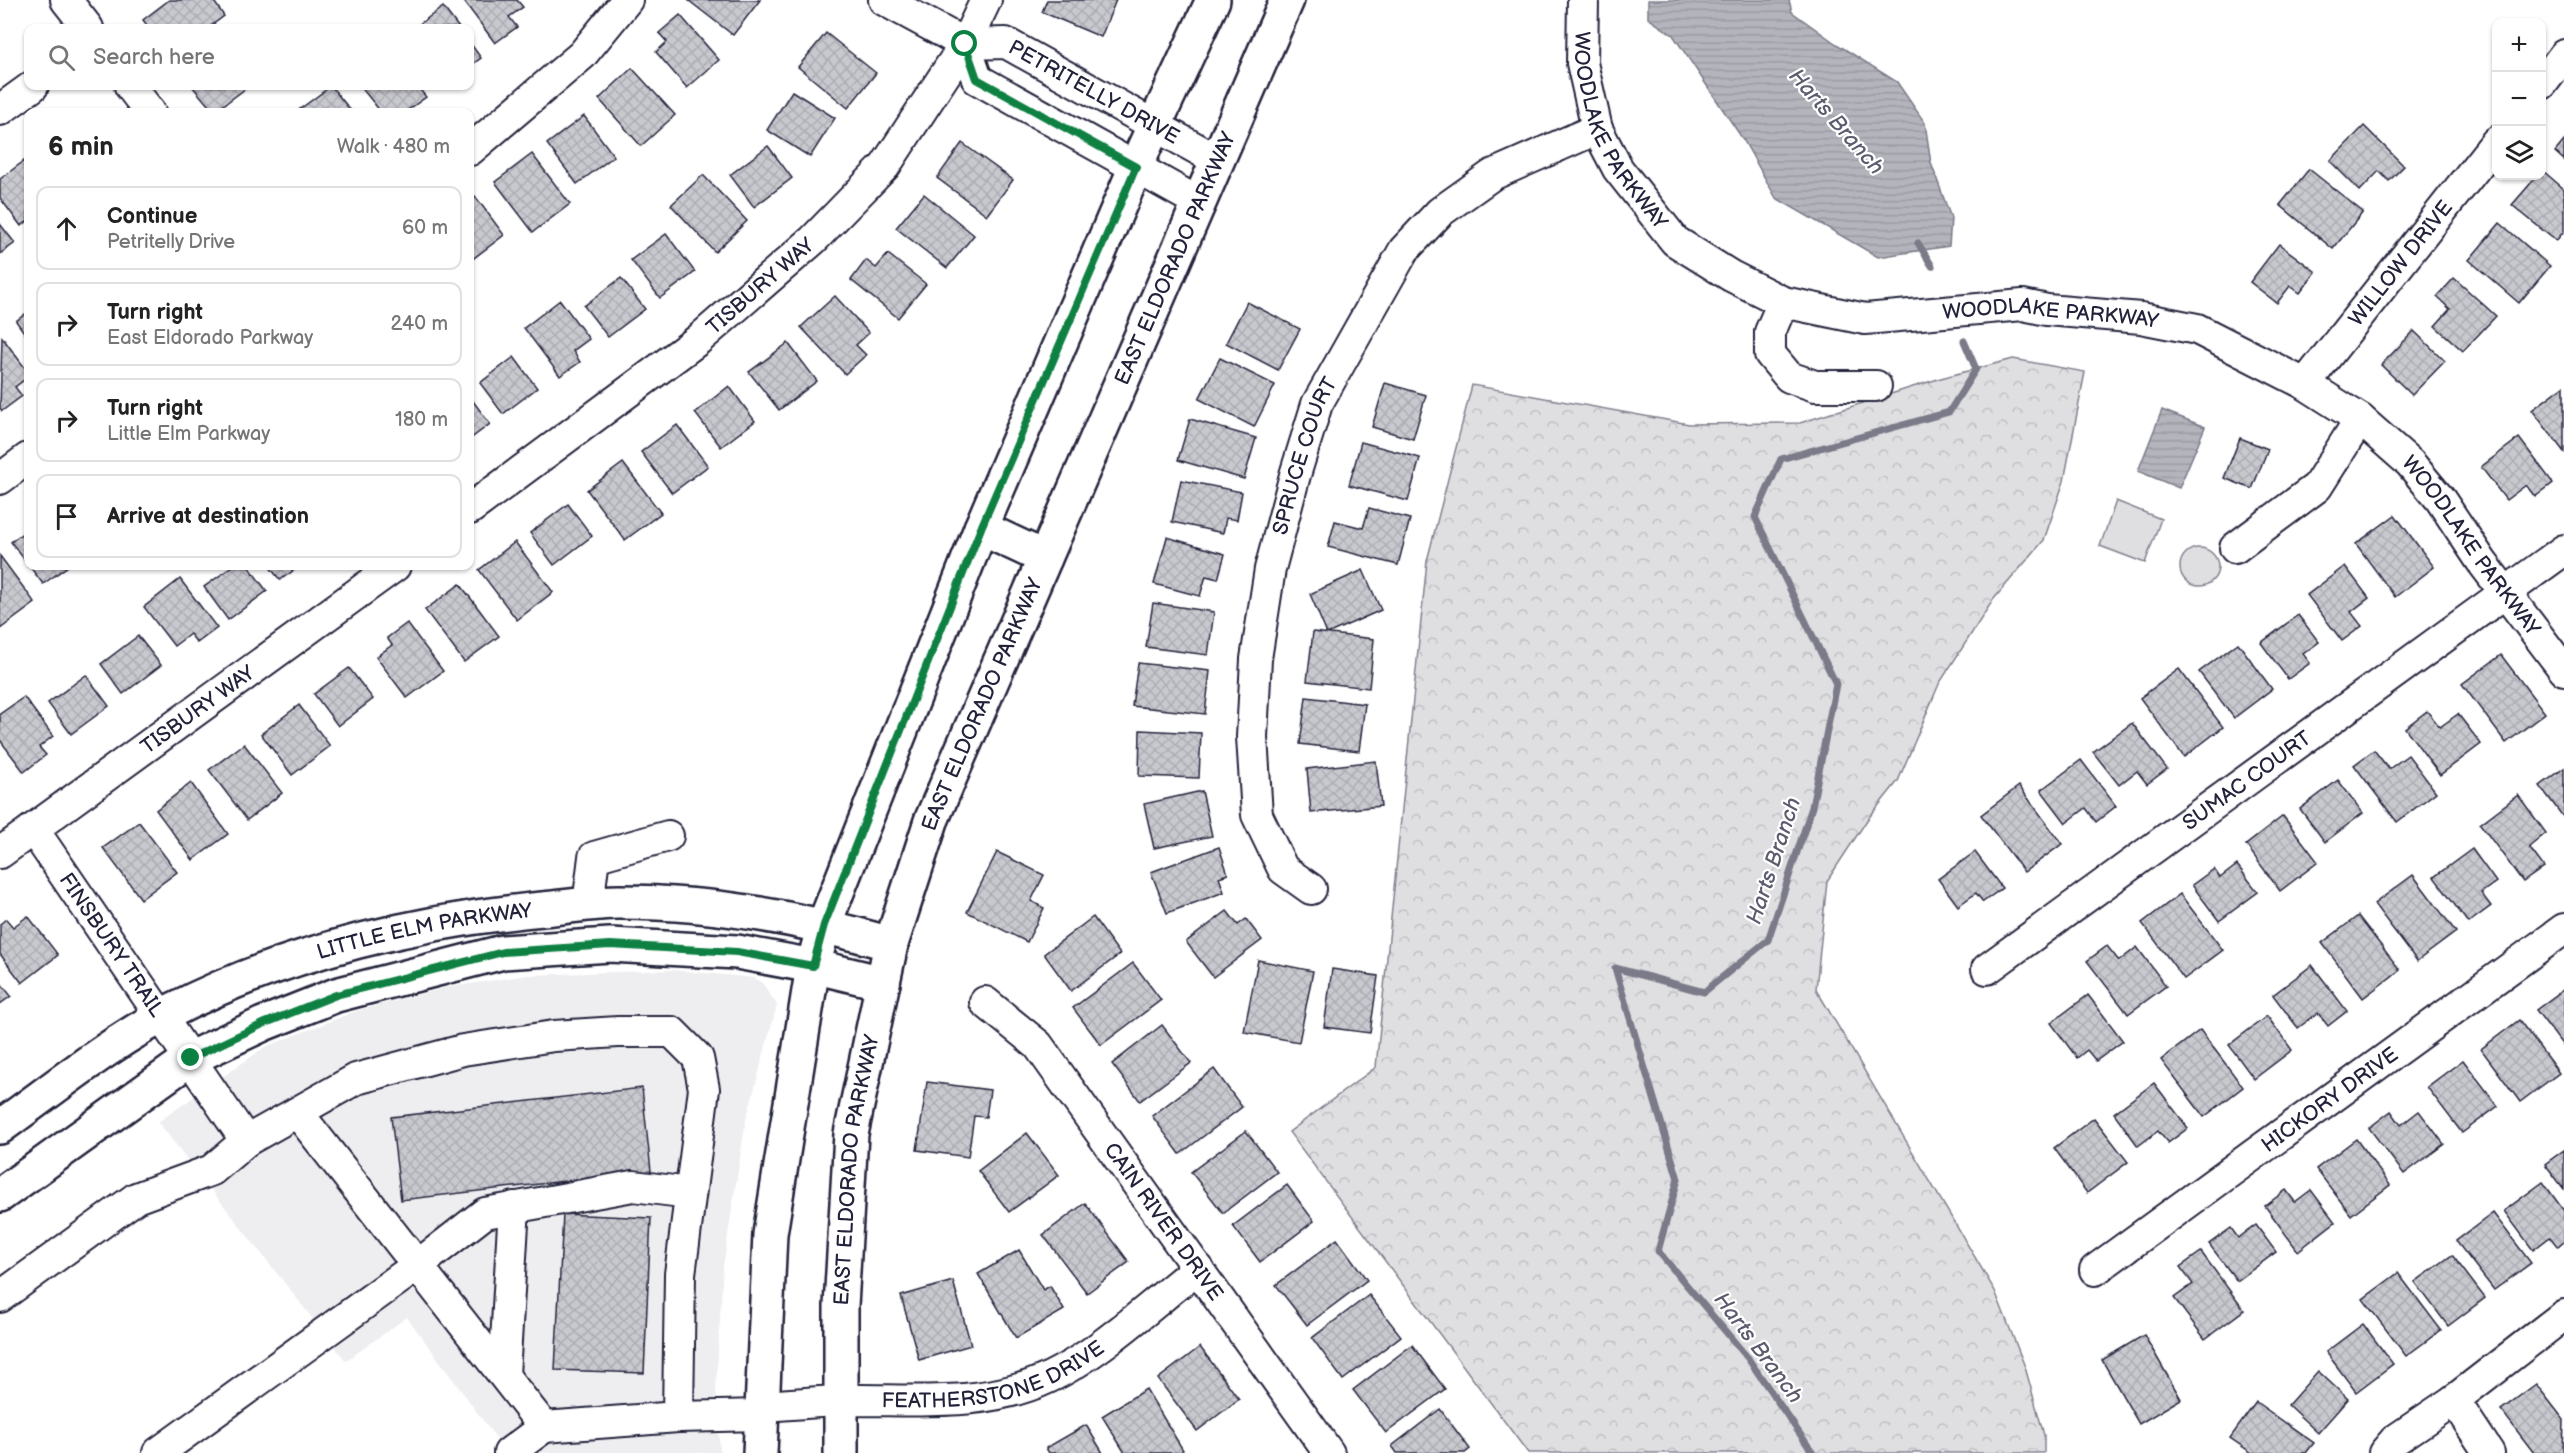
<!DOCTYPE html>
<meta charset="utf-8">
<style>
:root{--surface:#fff;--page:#f6f6f6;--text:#222;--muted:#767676;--line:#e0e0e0}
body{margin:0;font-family:"Balsamiq Sans",sans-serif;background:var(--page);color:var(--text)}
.controls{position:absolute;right:18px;top:18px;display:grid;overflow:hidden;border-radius:12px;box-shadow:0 2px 4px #0004}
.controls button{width:54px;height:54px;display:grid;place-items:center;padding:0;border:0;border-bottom:2px solid var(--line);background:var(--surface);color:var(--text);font:30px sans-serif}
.stop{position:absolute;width:18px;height:18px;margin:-14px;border:4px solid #0b8043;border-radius:50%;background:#fff}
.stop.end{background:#0b8043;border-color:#fff;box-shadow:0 2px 6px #0008}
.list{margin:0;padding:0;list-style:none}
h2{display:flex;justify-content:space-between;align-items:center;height:78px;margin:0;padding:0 24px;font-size:26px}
h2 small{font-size:20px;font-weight:400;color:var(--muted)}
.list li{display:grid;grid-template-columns:39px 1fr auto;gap:18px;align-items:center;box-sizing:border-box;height:84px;margin:0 12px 12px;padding:0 12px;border:2px solid var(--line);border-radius:12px}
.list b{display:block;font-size:22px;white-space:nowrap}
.list p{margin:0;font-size:20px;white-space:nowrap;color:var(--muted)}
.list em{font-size:20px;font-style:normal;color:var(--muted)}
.icon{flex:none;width:33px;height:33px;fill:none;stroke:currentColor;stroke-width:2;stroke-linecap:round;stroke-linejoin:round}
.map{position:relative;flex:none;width:2564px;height:1453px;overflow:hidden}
.search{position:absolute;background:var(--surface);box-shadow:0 2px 4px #0004;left:24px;top:24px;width:450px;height:66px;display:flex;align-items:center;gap:15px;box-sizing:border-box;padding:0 21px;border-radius:12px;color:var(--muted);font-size:22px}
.panel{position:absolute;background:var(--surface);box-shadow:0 2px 4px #0004;left:24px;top:108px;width:450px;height:462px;border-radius:12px}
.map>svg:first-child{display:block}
.built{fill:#eeeef1}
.green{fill:#dfdfe2;stroke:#80808e;stroke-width:1.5}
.forest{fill:url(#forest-crowns);stroke:#80808e;stroke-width:1.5}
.water{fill:url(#water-rules);stroke:#7a7a88;stroke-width:1.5}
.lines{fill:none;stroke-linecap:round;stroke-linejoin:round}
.stream{stroke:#7a7a88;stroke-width:7}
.building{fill:url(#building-cross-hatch);stroke:#22223b;stroke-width:1.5}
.minor-casing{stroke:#22223b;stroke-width:34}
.major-casing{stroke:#22223b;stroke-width:38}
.minor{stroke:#fff;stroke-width:30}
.major{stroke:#fff;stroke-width:33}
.route{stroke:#0b8043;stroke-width:8}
.labels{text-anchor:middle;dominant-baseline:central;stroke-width:4.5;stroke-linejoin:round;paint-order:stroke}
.street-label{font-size:21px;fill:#22223b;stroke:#fff}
.water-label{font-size:22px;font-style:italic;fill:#5c5c6f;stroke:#fff}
</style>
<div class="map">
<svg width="2564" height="1453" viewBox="0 0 2564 1453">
<defs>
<pattern id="forest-crowns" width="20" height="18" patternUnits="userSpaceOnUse" patternTransform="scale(1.5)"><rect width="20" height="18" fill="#dfdfe2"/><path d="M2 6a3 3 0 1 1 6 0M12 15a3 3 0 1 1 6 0" fill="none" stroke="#bfbfc3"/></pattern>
<pattern id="water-rules" width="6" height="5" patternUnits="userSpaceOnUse" patternTransform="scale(1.5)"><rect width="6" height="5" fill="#b4b4bc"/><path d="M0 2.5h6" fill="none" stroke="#9a9aa2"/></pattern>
<pattern id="building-cross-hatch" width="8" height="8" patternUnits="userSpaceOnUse" patternTransform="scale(1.5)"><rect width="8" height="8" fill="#c8c8cf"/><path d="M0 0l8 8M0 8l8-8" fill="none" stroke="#acacb3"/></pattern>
</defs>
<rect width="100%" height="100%" fill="#fff"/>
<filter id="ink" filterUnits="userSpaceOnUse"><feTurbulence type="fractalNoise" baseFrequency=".0167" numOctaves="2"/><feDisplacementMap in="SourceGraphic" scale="12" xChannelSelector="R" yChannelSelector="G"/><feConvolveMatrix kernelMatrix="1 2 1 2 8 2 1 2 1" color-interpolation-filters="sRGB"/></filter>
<g filter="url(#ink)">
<polygon class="built" points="674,970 755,978 763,984 777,1005 746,1120 723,1267 716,1386 720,1453 507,1453 407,1317 346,1361 158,1122 265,1047 356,1011 444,988 527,975"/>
<g class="green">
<polygon points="2116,501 2161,519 2145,563 2100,546"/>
<circle cx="2199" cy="567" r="19"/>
</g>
<polygon class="forest" points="2013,359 2085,372 2064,481 2044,540 1993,600 1939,684 1898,781 1867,820 1827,881 1816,989 1995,1291 2025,1367 2044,1435 2044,1453 1528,1453 1289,1132 1376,1067 1427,561 1472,385 1689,424 1800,423 1941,378"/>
<g class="water">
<polygon points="1648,0 1789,0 1792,12 1835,43 1897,82 1925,123 1931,163 1951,218 1949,246 1878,257 1776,198 1744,141 1673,35 1648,18"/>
<polygon points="2162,410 2205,427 2179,488 2138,471"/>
</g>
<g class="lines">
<g class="stream">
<polyline points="1918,243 1932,266"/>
<polyline points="1813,1453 1747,1357 1658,1251 1678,1179 1615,968 1704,992 1768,940 1812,807 1836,684 1755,517 1781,459 1949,412 1976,369 1964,341"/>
</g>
</g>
<g class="building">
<polygon points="169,0 213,0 224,16 208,28 149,28 143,20"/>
<polygon points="463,0 517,0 523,7 509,17 517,27 495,43"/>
<polygon points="688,0 760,0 733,35"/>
<polygon points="1047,0 1116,0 1101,37 1042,12"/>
<polygon points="443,7 459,28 414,28"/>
<polygon points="680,15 719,60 687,88 656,52 667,42 659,33"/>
<polygon points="826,33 876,73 848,108 798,67"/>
<polygon points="470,43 481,58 470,66"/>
<polygon points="632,68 675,115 641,146 599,99"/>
<polygon points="192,86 249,86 214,112"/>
<polygon points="331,86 352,112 296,112"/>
<polygon points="360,86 417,86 426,97 405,112 381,112"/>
<polygon points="792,91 835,118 810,157 767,130"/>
<polygon points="584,116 614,156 577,184 547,144"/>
<polygon points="2364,126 2404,166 2389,181 2379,171 2360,191 2330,161"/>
<polygon points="2564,141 2564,160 2555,152"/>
<polygon points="962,143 1013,180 987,215 937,178"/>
<polygon points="768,146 792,178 754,207 730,175"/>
<polygon points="532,154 570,204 533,232 495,182"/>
<polygon points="28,158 28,221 21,226 0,198 0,179"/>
<polygon points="2309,169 2363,212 2333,249 2280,205"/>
<polygon points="2542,170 2564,189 2564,231 2556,241 2512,205 2537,176 2542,176"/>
<polygon points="703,175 747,221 715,252 671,205"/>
<polygon points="924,194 974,235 947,268 896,228"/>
<polygon points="475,196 504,235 470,261 470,200"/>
<polygon points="2500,223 2550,266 2519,303 2469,260"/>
<polygon points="0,224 15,243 0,254"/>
<polygon points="666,234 695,272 660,298 631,260"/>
<polygon points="2279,244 2316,272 2300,293 2290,286 2277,303 2250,282"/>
<polygon points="888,254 926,284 898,318 851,280 866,260 876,268"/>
<polygon points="621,278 645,309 608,337 584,306"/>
<polygon points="2454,278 2496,316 2463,351 2435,326 2450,309 2437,297"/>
<polygon points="835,296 869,333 856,345 866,355 845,374 801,327"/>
<polygon points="560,300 589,339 573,351 580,362 560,376 524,328"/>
<polygon points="1247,302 1300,329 1278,370 1226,343"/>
<polygon points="28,312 28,338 16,321"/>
<polygon points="2414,331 2445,361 2412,395 2381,365"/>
<polygon points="2,337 28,372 28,377 15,387 22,396 2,411 0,408"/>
<polygon points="788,343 817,381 779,410 749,372"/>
<polygon points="514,357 537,388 503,414 480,383"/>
<polygon points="1220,358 1275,385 1254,427 1199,399"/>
<polygon points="1385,383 1426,395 1413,439 1372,427"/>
<polygon points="729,386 755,421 721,447 695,413"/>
<polygon points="2564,386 2564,452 2532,410"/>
<polygon points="470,397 490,424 470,439"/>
<polygon points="1190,419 1256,438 1244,479 1178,460"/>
<polygon points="677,425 708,466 672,493 641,452"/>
<polygon points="2240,438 2268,449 2252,489 2224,478"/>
<polygon points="2519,438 2553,483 2535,497 2526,485 2506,500 2481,467"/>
<polygon points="1361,442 1420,458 1408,501 1349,485"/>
<polygon points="623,463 661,513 625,540 587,490"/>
<polygon points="1181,480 1242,492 1237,520 1226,518 1223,533 1172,522"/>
<polygon points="568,504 592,536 554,565 530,533"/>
<polygon points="1369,508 1410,519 1398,565 1328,547 1335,521 1363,528"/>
<polygon points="2395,515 2434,567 2395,597 2356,544"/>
<polygon points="28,529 28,566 68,566 43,584 11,542"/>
<polygon points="1167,537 1225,554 1218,579 1206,576 1200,596 1154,584"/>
<polygon points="515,542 553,592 517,620 479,570"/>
<polygon points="0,556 35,603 0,629"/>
<polygon points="233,566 248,566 267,591 228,620 204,587"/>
<polygon points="269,566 300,566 280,580"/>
<polygon points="2345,566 2369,598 2351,612 2362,626 2342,641 2307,595"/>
<polygon points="1363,570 1381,610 1327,634 1310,594"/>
<polygon points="180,579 217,628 197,643 190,634 174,646 144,607"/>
<polygon points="460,584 499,636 464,662 425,610"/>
<polygon points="1153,603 1214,612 1208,655 1146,647"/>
<polygon points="2298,615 2319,642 2303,654 2310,663 2288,679 2261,643"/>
<polygon points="407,623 443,671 407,698 376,657 392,645 387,638"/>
<polygon points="1313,632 1374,639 1369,688 1307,681"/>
<polygon points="138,636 161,665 123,694 101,664"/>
<polygon points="2238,643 2272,689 2234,718 2199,672"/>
<polygon points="2501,655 2545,713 2506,743 2462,684"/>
<polygon points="1138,663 1210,671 1205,714 1132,706"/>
<polygon points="349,668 373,699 338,726 314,694"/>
<polygon points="2179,669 2223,727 2184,757 2140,698"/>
<polygon points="86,675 109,706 71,734 48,703"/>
<polygon points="24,697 53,736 39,747 46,755 24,772 0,740 0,714"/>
<polygon points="1306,697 1365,704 1359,751 1300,744"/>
<polygon points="299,705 330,746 292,775 261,734"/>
<polygon points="2427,711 2440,727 2458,714 2481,744 2440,775 2405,728"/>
<polygon points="2132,723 2167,769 2147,784 2137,771 2119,785 2093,752"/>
<polygon points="1140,730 1201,733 1199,778 1139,776"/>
<polygon points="244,744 282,793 247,820 209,770"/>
<polygon points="2374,750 2389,769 2408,755 2436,792 2397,822 2354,765"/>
<polygon points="2081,760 2116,806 2096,822 2086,808 2066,823 2041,790"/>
<polygon points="1376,761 1381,806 1311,813 1307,769"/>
<polygon points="2564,768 2564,818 2540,786"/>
<polygon points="2338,780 2363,813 2325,842 2300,809"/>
<polygon points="191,783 228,834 193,860 156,810"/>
<polygon points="2019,786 2062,844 2024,872 1981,815"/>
<polygon points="1202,791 1212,836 1154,848 1144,804"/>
<polygon points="2518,795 2546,833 2529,847 2544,867 2523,882 2480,824"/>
<polygon points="2283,816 2318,862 2280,891 2246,845"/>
<polygon points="139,822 177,872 141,899 103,848"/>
<polygon points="1219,847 1228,874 1219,877 1224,892 1167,913 1151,872"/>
<polygon points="2472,849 2496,882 2481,893 2491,906 2468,923 2434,877"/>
<polygon points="997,852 1044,875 1031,901 1044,908 1027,942 967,912"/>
<polygon points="1975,852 2002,888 1983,902 1976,893 1958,906 1938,879"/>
<polygon points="2237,865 2258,892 2219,921 2192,885 2214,869 2220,878"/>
<polygon points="2413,875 2456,932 2417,961 2374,904"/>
<polygon points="2180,894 2223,950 2184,979 2142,923"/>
<polygon points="1227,911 1238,925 1246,919 1262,940 1213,977 1186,942"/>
<polygon points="28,916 58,955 22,983 0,954 0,924 6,919 13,927"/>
<polygon points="2358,916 2400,970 2363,998 2322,943"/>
<polygon points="1093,917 1120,954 1071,991 1044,954"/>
<polygon points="2107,946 2119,961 2137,947 2166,986 2128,1014 2087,961"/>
<polygon points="1258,960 1313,971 1299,1042 1244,1032"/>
<polygon points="1133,963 1161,1000 1101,1045 1073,1008"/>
<polygon points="2312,965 2347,1011 2328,1026 2318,1013 2298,1028 2273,995"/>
<polygon points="1332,969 1378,976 1370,1033 1324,1027"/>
<polygon points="0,982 11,996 0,1004"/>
<polygon points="2564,989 2564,1047 2536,1010"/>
<polygon points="2088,995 2123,1041 2096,1061 2087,1050 2077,1058 2051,1023"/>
<polygon points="2267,1016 2292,1050 2254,1079 2229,1045"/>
<polygon points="2519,1020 2559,1073 2520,1102 2481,1049"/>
<polygon points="1162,1025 1191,1063 1140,1101 1112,1064"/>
<polygon points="2200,1030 2243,1087 2204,1117 2161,1060"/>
<polygon points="2463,1060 2498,1106 2462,1133 2427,1087"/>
<polygon points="1214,1069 1242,1107 1180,1154 1152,1116"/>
<polygon points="927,1082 990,1090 986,1117 974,1116 968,1157 917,1150"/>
<polygon points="2154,1083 2188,1128 2168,1143 2158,1131 2138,1146 2114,1113"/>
<polygon points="642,1088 651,1171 401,1200 391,1117"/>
<polygon points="2391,1111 2401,1125 2419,1111 2444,1144 2404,1174 2369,1128"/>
<polygon points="2094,1118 2128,1162 2087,1193 2054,1148"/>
<polygon points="1246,1131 1277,1172 1223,1213 1191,1172"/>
<polygon points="1027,1133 1059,1175 1009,1212 978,1171"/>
<polygon points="2356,1139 2390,1185 2351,1215 2316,1169"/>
<polygon points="2564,1150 2564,1189 2545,1164"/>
<polygon points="2543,1182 2564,1211 2564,1242 2558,1247 2550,1237 2533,1250 2504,1211"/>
<polygon points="1287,1185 1314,1221 1260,1262 1233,1226"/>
<polygon points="2286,1190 2295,1202 2311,1190 2335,1222 2298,1251 2265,1206"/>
<polygon points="1085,1203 1129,1262 1087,1293 1043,1235"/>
<polygon points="2493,1213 2531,1263 2494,1290 2456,1241"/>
<polygon points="563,1214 651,1218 644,1373 555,1370"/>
<polygon points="2256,1225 2276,1252 2237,1281 2209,1244 2231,1228 2238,1238"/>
<polygon points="1337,1239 1367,1280 1307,1325 1276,1285"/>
<polygon points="1019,1250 1043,1290 1050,1286 1064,1310 1016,1338 978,1274"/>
<polygon points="2201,1252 2244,1310 2205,1339 2174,1298 2193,1284 2180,1267"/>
<polygon points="2452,1255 2485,1298 2448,1326 2415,1282"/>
<polygon points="2398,1273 2441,1330 2406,1356 2363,1299"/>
<polygon points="953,1281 971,1345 919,1360 901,1296"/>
<polygon points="1369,1295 1401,1336 1343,1380 1312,1338"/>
<polygon points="2363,1324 2393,1364 2356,1392 2326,1352"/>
<polygon points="2144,1335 2181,1399 2139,1424 2102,1360"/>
<polygon points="1412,1345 1445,1389 1386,1433 1353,1390"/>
<polygon points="1200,1347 1239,1399 1197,1431 1158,1379"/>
<polygon points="2318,1371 2348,1399 2318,1433 2288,1405"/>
<polygon points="2536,1384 2564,1420 2563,1453 2534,1453 2501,1410"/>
<polygon points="1146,1389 1183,1450 1179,1453 1125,1453 1102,1416"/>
<polygon points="2256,1402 2314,1443 2306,1453 2252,1453 2230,1438"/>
<polygon points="1440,1409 1470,1449 1465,1453 1397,1453 1392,1446"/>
<polygon points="1086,1425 1103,1453 1049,1453 1046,1448"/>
</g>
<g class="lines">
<g class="minor-casing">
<g id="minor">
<polyline points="66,0 88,28"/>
<path id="s1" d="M884,0L965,44L1006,43L1217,160"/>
<path id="s2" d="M1583,0L1582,63L1597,129L1618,169L1675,241L1731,276L1783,302L1865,319L2023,305L2047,310L2141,318L2197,329L2305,384L2360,419L2410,463L2440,499L2482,562L2564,670"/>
<polyline points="965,44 977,79 1198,202"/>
<polyline points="2542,84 2564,55"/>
<polyline points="130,86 150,112"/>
<polyline points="0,110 33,86"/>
<polyline points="470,150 582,55 627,0"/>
<polyline points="1783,302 1770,332 1770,354 1789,377 1815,386 1876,386"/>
<path id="s3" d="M2305,384L2496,142"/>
<polyline points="0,479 28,458"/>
<path id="s4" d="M470,509L698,340L813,240L885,166L965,44L986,0"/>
<polyline points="2235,548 2317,487 2360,419"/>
<path id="s5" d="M33,829L246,1141L356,1079L463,1050L554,1036L618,1032H672L698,1058L704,1089L680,1274L678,1417L760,1415"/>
<path id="s6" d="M0,853L395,566"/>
<path id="s7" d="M1311,889L1283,869L1257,815L1252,737L1256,659L1270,569L1295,475L1317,404L1404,250L1440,212L1492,175L1597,129"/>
<polyline points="588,905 594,857 668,836"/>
<path id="s8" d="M1987,969L2564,550"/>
<path id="s9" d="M985,1002L1038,1045L1329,1453"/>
<polyline points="298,1113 544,1427 678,1417"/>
<path id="s10" d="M2095,1270L2564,929"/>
<polyline points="0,1297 136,1198 212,1170 246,1141"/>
<polyline points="504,1375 514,1207"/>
<polyline points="2454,1400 2489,1453"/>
<path id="s11" d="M760,1406C794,1404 827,1401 860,1400C923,1400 989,1406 1048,1378C1099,1354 1153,1303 1198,1268"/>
<polyline points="158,1453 418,1265 485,1213 633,1186 690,1193"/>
<polyline points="509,1453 544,1427"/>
<polyline points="2384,1453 2395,1440 2454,1400 2564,1315"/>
</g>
</g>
<g class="major-casing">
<g id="major">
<polyline points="981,528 1045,558"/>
<path id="s12" d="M0,1127C56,1087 112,1041 173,1010C288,951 425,919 553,908C574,906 597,902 619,902C709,902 805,919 891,944"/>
<polyline points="0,1195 191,1058 263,1024 336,995 503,952 610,945 737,952 813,966 883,983"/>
<polyline points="760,1453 770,1234 813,966 824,925 981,528 1144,148 1213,0"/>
<path id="s13" d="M841,1453V1306L851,1134L891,944L931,821L1287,0"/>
</g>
</g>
<use href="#minor" class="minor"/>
<use href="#major" class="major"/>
</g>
</g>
<g class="lines" filter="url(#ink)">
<polyline class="route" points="191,1058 263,1024 336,995 503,952 610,945 737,952 813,966 824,925 981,528 1136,167 977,79 965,44"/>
</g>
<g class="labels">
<g class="street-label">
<text stroke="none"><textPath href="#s1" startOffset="234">PETRITELLY DRIVE</textPath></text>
<text stroke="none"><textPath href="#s2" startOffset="140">WOODLAKE PARKWAY</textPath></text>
<text stroke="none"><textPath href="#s13" startOffset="1256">EAST ELDORADO PARKWAY</textPath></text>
<text stroke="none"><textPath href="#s3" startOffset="154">WILLOW DRIVE</textPath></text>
<text stroke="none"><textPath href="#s4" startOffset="366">TISBURY WAY</textPath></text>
<text stroke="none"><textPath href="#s2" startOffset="662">WOODLAKE PARKWAY</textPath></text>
<text stroke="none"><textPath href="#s7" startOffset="460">SPRUCE COURT</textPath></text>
<text stroke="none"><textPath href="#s2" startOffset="1166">WOODLAKE PARKWAY</textPath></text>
<text stroke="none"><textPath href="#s13" startOffset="770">EAST ELDORADO PARKWAY</textPath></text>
<text stroke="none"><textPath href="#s6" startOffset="244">TISBURY WAY</textPath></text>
<text stroke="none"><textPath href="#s8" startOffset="321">SUMAC COURT</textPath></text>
<text stroke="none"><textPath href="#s12" startOffset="474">LITTLE ELM PARKWAY</textPath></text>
<text stroke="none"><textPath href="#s5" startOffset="140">FINSBURY TRAIL</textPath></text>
<text stroke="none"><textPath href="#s10" startOffset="290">HICKORY DRIVE</textPath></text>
<text stroke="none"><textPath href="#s13" startOffset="284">EAST ELDORADO PARKWAY</textPath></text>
<text stroke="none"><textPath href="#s9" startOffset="285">CAIN RIVER DRIVE</textPath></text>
<text stroke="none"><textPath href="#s11" startOffset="238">FEATHERSTONE DRIVE</textPath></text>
</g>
<g class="water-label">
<text transform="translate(1836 122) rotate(49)">Harts Branch</text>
<text transform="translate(1774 861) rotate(-72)">Harts Branch</text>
<text transform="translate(1758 1348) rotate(53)">Harts Branch</text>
</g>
</g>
</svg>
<div class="controls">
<button>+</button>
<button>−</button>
<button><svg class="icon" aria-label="layers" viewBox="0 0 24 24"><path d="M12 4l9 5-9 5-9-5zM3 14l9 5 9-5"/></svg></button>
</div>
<div class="stop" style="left:965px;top:44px"></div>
<div class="stop end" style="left:191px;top:1058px"></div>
<div class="search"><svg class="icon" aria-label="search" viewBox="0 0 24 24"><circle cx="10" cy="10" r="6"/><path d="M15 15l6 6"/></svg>Search here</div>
<section class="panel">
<h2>6 min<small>Walk · 480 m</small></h2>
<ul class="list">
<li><svg class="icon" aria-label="ahead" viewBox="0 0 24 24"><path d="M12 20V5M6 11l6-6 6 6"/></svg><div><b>Continue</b><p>Petritelly Drive</p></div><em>60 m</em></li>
<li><svg class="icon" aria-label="right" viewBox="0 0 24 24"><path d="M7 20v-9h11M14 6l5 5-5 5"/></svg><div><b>Turn right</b><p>East Eldorado Parkway</p></div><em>240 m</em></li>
<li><svg class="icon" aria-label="right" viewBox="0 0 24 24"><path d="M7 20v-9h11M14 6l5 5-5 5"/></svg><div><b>Turn right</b><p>Little Elm Parkway</p></div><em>180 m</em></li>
<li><svg class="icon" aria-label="arrive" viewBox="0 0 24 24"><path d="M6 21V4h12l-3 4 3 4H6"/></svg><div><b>Arrive at destination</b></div></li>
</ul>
</section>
</div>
